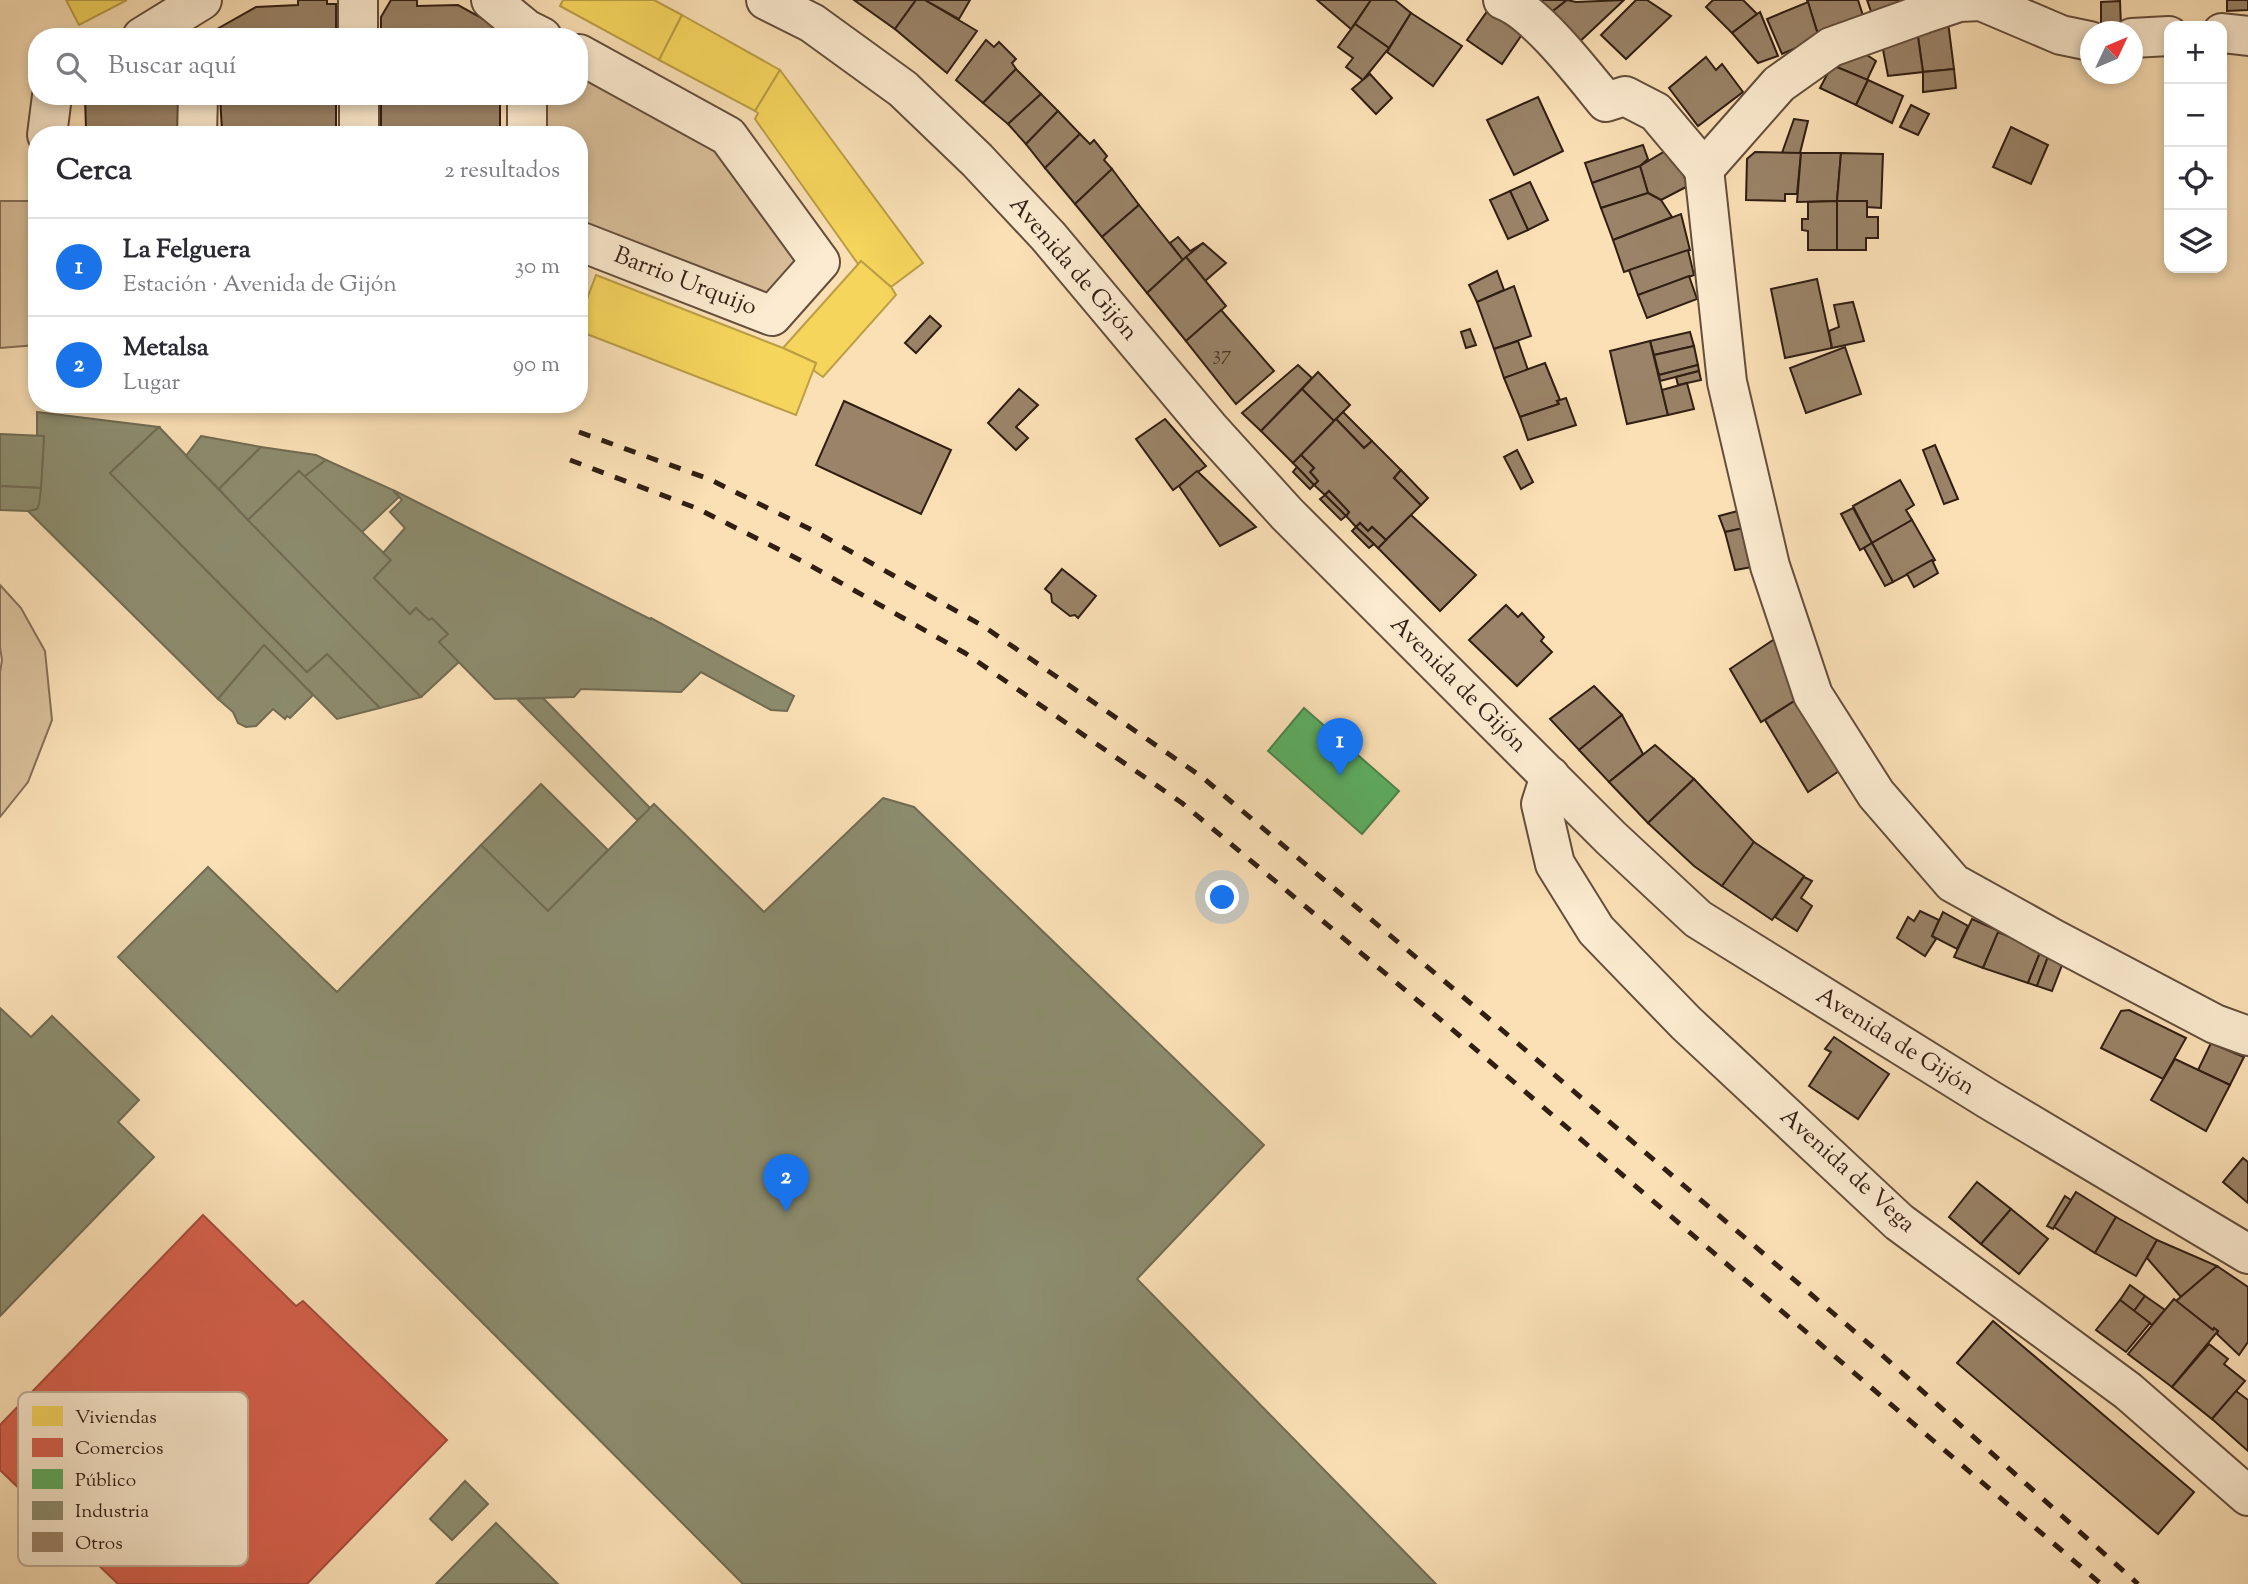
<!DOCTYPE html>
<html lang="es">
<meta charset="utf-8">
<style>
:root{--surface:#fff;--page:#f7f7f7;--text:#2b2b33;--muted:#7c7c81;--line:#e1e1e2;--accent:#1a73e8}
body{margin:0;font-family:"Sorts Mill Goudy",serif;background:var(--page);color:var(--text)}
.controls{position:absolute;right:21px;top:21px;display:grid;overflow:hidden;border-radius:14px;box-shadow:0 4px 10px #0003}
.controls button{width:63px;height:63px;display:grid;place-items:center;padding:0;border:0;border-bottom:2px solid var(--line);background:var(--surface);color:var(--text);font:35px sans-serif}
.compass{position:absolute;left:2080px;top:21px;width:63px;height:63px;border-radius:50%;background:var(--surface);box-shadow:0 4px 10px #0003;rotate:46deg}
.you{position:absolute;left:1223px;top:898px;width:24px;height:24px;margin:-18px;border:5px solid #fff;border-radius:50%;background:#1a73e8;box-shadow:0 0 0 10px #1a73e833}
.badge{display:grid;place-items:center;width:46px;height:46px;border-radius:50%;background:var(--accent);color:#fff;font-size:23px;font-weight:700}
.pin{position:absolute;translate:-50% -58px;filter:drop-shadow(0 2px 4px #0008)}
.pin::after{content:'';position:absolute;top:37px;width:24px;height:21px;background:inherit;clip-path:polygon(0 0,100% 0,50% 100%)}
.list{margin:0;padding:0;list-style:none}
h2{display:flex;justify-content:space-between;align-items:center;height:91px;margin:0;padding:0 28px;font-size:30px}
h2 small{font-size:23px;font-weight:400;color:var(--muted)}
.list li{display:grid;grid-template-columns:46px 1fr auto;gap:21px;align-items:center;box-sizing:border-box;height:98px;padding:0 28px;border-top:2px solid var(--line)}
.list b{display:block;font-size:26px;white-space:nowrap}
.list p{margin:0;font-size:23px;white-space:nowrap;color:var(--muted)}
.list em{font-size:23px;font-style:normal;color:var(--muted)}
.icon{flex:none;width:38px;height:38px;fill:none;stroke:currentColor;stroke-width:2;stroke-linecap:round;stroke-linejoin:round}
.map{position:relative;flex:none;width:2248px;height:1584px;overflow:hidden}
.search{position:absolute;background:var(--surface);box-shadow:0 4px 10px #0003;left:28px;top:28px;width:560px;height:77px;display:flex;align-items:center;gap:18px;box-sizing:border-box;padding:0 24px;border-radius:28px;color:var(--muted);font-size:26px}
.panel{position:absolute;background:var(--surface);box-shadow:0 4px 10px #0003;left:28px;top:126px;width:560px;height:287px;border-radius:28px}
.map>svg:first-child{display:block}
.green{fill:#d9bf9a;stroke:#856e56;stroke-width:2}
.homes{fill:#f6d55c;stroke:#bb9e46;stroke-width:2}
.shops{fill:#d6604d;stroke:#a44c3c;stroke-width:2}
.public{fill:#5aae61;stroke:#4e834a;stroke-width:2}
.industry{fill:#8c8c6e;stroke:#716b53;stroke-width:2}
.building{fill:#9a8368;stroke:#311e13;stroke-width:2}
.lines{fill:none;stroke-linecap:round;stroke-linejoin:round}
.minor-casing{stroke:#644e3c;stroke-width:42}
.minor{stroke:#fcebd0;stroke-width:38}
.rail{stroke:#311e13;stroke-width:5;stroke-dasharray:12 12;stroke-linecap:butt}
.labels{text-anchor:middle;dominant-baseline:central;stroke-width:7;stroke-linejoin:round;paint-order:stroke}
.number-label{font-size:21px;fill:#4b3728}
.street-label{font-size:24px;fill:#311e13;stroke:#fcebd0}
.key{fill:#fcebd0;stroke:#bfae97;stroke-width:2}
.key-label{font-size:19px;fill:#311e13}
</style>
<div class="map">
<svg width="2248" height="1584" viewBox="0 0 2248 1584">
<rect width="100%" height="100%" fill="#fbe0b6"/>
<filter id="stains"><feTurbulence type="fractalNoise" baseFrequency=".00286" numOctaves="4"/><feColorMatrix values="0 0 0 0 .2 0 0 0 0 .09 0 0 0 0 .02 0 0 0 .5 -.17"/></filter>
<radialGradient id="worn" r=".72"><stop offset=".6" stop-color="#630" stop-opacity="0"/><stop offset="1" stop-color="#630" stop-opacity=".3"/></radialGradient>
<g class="green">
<polygon points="579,63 723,143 806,258 767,302 579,225 579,135 544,135 543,96 579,96"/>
<polygon points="0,201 32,201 36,345 0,348"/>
<polygon points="0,585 21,608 45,651 52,720 28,782 0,817 0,672 2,660 0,647"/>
</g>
<g class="homes">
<polygon points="66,0 127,0 79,25"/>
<polygon points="563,0 654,0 682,15 659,60 560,6"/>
<polygon points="682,15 780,70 755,111 659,60"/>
<polygon points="780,70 923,263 891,287 861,261 858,264 755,119 758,113 755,111"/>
<polygon points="861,261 891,287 896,295 823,377 813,370 816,363 783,348"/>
<polygon points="596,275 783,348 816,363 796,415 579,331 579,320"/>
</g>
<polygon class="shops" points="203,1215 296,1306 303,1301 447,1440 307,1584 118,1584 0,1470 0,1425"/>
<polygon class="public" points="1304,708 1399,791 1362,834 1268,751"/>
<g class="industry">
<polygon points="37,412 159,427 110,473 307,672 327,654 380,708 337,719 264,645 218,699 28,511 37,509 41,488 44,436 37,436"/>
<polygon points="159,427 248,520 421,697 380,708 327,654 307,672 110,473"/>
<polygon points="0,434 44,436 41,488 0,486"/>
<polygon points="201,436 261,447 219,489 186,456"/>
<polygon points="261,447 316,455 326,460 304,477 299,471 248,520 219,489"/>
<polygon points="326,460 393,490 399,497 361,533 304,477"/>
<polygon points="299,471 391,560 374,578 410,614 416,608 429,620 432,618 448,634 439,642 459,662 421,697 248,520"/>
<polygon points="0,486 41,488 39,504 37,509 28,511 0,510"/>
<polygon points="393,490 650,619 651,618 794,696 787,711 771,710 701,672 681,692 581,689 574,697 495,699 439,642 448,634 432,618 429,620 416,608 410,614 374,578 391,560 383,553 405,528 390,512 402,500"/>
<polygon points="264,645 313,695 290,718 287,716 285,719 273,709 256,726 246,727 238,723 233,712 218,699"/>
<polygon points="543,698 651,809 637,820 517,699"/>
<polygon points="541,784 608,850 548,911 481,845"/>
<polygon points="883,798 914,807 1264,1145 1137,1279 1436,1584 743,1584 118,957 208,867 337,992 481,845 548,911 654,804 764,912"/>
<polygon points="0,1008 31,1037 52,1016 139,1100 118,1122 154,1157 0,1316"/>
<polygon points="465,1481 488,1504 452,1540 430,1519"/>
<polygon points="496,1523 558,1584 436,1584"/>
</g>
<g class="building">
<polygon points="298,0 327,0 327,4 336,4 336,37 217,37 217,29 256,7 298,5"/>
<polygon points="391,0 417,0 417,6 458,5 500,28 500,37 381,37 381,17"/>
<polygon points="854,0 916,0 895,29"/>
<polygon points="916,0 925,0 977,31 947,73 895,29"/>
<polygon points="925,0 970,0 959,19"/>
<polygon points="1317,0 1371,0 1351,29"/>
<polygon points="1371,0 1395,0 1411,13 1389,48 1355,24"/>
<polygon points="1534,0 1567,0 1548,15"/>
<polygon points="1567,0 1576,2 1624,0 1575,46 1548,15"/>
<polygon points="1636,0 1647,0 1671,16 1626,59 1601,35"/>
<polygon points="1713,0 1743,0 1757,14 1732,33 1706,7"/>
<polygon points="1807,0 1858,0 1865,22 1819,38"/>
<polygon points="1867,0 1919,0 1873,17"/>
<polygon points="2227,0 2248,0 2248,10 2227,11"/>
<polygon points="2120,1 2121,27 2101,27 2101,2"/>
<polygon points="1808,2 1819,38 1782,54 1767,19"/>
<polygon points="1493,3 1527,27 1502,64 1467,40"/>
<polygon points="1760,12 1778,56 1758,63 1732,33"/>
<polygon points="1411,13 1462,46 1433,86 1387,52"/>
<polygon points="1948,22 1954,69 1923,72 1917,30"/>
<polygon points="1355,24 1389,48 1363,80 1346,67 1353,58 1338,47"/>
<polygon points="1917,30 1923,72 1888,76 1881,39"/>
<polygon points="986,40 994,47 999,42 1016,59 1012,63 1016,69 983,103 956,80"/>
<polygon points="1852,45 1876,61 1867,80 1832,65"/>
<polygon points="1706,57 1716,70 1722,64 1743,92 1698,126 1669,88"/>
<polygon points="1832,65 1868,80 1856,105 1820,88"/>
<polygon points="1016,69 1041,94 1008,124 983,103"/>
<polygon points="1954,69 1956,88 1923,92 1923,72"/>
<polygon points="1370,74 1392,98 1376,114 1352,89"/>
<polygon points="1868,80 1903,96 1892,123 1856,105"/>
<polygon points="1041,94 1058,111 1026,144 1008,124"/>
<polygon points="178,96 178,128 116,131 115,127 86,129 85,97"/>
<polygon points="220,96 336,96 336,127 222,131"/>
<polygon points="381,96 500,96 500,127 381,128"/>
<polygon points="1538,97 1563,151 1514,175 1487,120"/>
<polygon points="1911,105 1929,114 1918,135 1900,127"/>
<polygon points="1058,111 1080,134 1045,168 1026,144"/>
<polygon points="1794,119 1808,121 1800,153 1782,153"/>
<polygon points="2011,127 2048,145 2031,184 1993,167"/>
<polygon points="1080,134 1090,144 1094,140 1107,156 1104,160 1112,169 1075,204 1045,168"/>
<polygon points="1643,145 1648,159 1640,166 1592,183 1585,163"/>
<polygon points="1672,147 1688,186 1661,200 1648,193 1640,166"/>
<polygon points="1755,152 1801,153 1797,194 1785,194 1785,201 1746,200 1747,159"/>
<polygon points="1801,153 1841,153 1837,201 1797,202"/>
<polygon points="1841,153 1883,154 1881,208 1867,207 1867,201 1837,201"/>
<polygon points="1640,166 1648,193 1601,208 1592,183"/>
<polygon points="1112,169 1139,205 1102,237 1075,204"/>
<polygon points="1530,182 1548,220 1528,230 1510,191"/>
<polygon points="1510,191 1528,230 1508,239 1490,200"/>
<polygon points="1648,193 1661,200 1672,217 1613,240 1601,208"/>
<polygon points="1837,201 1837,250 1808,250 1808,231 1802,230 1802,219 1808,219 1808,202"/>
<polygon points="1837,201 1867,201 1867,217 1878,217 1878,238 1866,238 1866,250 1837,250"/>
<polygon points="1139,205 1183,260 1147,293 1102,237"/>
<polygon points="1681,214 1690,250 1624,272 1613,240"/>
<polygon points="1178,237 1190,251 1203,243 1183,260 1170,243"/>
<polygon points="1203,243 1226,263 1205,281 1186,257"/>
<polygon points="1688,250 1694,275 1638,295 1629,270"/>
<polygon points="1186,257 1226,306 1186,341 1147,293"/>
<polygon points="1497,271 1504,290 1477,302 1469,285"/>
<polygon points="1689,276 1697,299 1647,318 1638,295"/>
<polygon points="1817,279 1832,348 1785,358 1771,289"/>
<polygon points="1514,286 1531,336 1494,349 1477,302"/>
<polygon points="1853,302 1864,341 1832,348 1829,331 1839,327 1834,305"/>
<polygon points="1221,310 1274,371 1236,404 1186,341"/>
<polygon points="930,316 941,326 916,353 905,343"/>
<polygon points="1470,329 1476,345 1466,348 1461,332"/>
<polygon points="1690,332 1694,346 1654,355 1650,341"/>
<polygon points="1518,341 1528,370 1504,378 1494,349"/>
<polygon points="1650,341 1668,415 1627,424 1610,351"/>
<polygon points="1694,346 1698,365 1659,375 1654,355"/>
<polygon points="1845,347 1861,394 1806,413 1790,368"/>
<polygon points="1545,363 1560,400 1557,401 1559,404 1520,417 1504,378"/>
<polygon points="1298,365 1312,378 1261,431 1242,413"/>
<polygon points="1698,365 1699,371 1660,381 1659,375"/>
<polygon points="1699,371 1701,380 1678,385 1676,377"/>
<polygon points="1318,372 1350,405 1334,421 1302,389"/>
<polygon points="1687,383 1694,409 1668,415 1662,390"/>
<polygon points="1019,389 1038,405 1016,427 1028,438 1016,450 988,423"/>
<polygon points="1302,389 1334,421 1293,463 1261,431"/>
<polygon points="1566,398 1576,425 1528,440 1520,417 1559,404 1557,401"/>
<polygon points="844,401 951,450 921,514 816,465"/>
<polygon points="1343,412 1372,441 1364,448 1336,419"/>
<polygon points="1165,419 1206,466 1173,490 1136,439"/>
<polygon points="1336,419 1364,448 1372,441 1401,470 1394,478 1421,505 1386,540 1372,527 1368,531 1360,523 1356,527 1346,516 1349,512 1329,491 1325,495 1314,485 1318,481 1310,472 1314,468 1301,455"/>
<polygon points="1935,445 1958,499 1944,504 1923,450"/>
<polygon points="1517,450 1533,482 1521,489 1504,457"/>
<polygon points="1301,455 1314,468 1310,472 1318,481 1314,485 1293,463"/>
<polygon points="1297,467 1314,485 1310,489 1293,472"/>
<polygon points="1401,470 1428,498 1421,505 1394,478"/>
<polygon points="1197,471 1256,527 1220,546 1179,486"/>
<polygon points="1900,480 1914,505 1906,510 1912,520 1872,543 1853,506"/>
<polygon points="1329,491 1349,512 1346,516 1325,495"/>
<polygon points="1325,495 1346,516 1341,520 1320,499"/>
<polygon points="1853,508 1872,543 1860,550 1841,514"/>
<polygon points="1745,509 1749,527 1725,532 1719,516"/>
<polygon points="1411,515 1476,575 1440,611 1378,548"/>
<polygon points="1912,520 1935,560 1893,582 1872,543"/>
<polygon points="1360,523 1368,531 1372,527 1386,540 1378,548 1356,527"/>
<polygon points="1356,527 1374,544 1369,548 1352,531"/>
<polygon points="1749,527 1758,566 1735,570 1725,532"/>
<polygon points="1872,543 1893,582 1885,586 1864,548"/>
<polygon points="1932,560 1938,573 1914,587 1907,574"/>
<polygon points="1062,569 1096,596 1078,618 1075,615 1070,616 1052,602 1051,594 1045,589"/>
<polygon points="1506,605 1518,617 1522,613 1544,637 1541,641 1552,652 1517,686 1469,640"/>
<polygon points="1776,638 1799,698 1761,722 1730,669"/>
<polygon points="1594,686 1622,715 1579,750 1550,719"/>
<polygon points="1799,698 1842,769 1808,792 1765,720"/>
<polygon points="1622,715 1643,754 1609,782 1579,750"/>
<polygon points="1655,745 1694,779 1648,823 1609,782"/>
<polygon points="1694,779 1754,842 1722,886 1694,866 1648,823"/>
<polygon points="1754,842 1804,876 1772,920 1722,886"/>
<polygon points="1804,877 1812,881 1801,898 1812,906 1797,931 1775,917"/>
<polygon points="1920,911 1939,920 1932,936 1936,939 1925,956 1897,938 1908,917 1914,921"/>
<polygon points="1943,912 1968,926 1957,949 1932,936"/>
<polygon points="1972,919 1999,931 1983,968 1954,957"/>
<polygon points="1998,932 2041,950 2028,983 1983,968"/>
<polygon points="2041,950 2049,954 2037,986 2028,983"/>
<polygon points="2049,954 2064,960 2052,991 2037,986"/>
<polygon points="2129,1010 2186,1038 2163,1079 2101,1048 2121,1011"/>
<polygon points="1834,1037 1889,1074 1858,1119 1809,1086 1831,1052 1825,1049"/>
<polygon points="2211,1043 2244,1057 2230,1085 2198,1070"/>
<polygon points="2175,1059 2230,1085 2206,1131 2151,1100"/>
<polygon points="2243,1158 2248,1162 2248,1203 2223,1182"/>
<polygon points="1977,1182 2011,1209 1981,1244 1949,1217"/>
<polygon points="2076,1192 2116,1217 2095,1253 2054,1227"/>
<polygon points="2065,1196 2071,1200 2054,1227 2053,1229 2047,1226"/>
<polygon points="2011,1209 2048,1239 2019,1274 1981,1244"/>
<polygon points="2116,1217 2157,1240 2136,1276 2095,1253"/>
<polygon points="2157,1240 2217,1266 2181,1297 2147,1258"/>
<polygon points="2217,1266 2248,1287 2248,1342 2239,1355 2217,1334 2218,1331 2214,1328 2213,1330 2176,1301"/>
<polygon points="2130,1285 2145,1296 2134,1311 2120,1300"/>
<polygon points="2145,1296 2165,1310 2152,1325 2134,1311"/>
<polygon points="2174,1299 2213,1330 2214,1328 2218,1331 2172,1387 2128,1354"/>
<polygon points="2120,1300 2150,1323 2126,1352 2096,1330"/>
<polygon points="1993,1321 2194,1492 2158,1534 1957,1363"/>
<polygon points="2209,1344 2228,1359 2224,1364 2245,1381 2212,1419 2172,1387"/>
<polygon points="2236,1391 2248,1400 2248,1451 2212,1419"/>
</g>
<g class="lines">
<g class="minor-casing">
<g id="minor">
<polyline points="358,0 358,37"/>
<polyline points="491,0 526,29 542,37"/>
<polyline points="766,0 812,23 903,89 977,160 1048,236 1209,428 1287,514 1611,838 1698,919 1988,1099 2248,1254"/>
<path d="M1503,0C1536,12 1583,74 1606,102L1625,96L1656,112L1704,169"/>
<polyline points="2222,33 2248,36"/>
<polyline points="142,37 202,0"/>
<polyline points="2132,38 2169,36"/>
<polyline points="579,54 728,136 820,262 772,316 579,241"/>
<polyline points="359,96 359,135"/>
<polyline points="527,96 527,135"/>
<polyline points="47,135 52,96"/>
<polyline points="197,135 198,96"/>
<polyline points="1704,169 1727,382 1770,566 1813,695 1876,794 1953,883 2052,938 2215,1024 2248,1036"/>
<polyline points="1704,169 1779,84 1831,47 1923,14 1959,2 1981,1 2061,35 2090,41"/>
<polyline points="1550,776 1541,804 1555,864 1596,930 1686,1023 1899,1222 2128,1391 2248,1496"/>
</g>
</g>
<use href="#minor" class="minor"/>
<g class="rail">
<polyline points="579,432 709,479 818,533 983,626 1202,777 1481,1012 1882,1355 2138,1584"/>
<polyline points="570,460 696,508 804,562 965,653 1182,803 1460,1036 2101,1584"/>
</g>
</g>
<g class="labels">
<g class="number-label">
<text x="1222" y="355">37</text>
</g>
<g class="street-label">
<text transform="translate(1073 269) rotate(49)">Avenida de Gijón</text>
<text transform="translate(685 282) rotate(21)">Barrio Urquijo</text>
<text transform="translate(1458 685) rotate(45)">Avenida de Gijón</text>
<text transform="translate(1895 1042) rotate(32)">Avenida de Gijón</text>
<text transform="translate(1847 1171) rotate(42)">Avenida de Vega</text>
</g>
</g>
<rect x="18" y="1392" width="230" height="174" rx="10" class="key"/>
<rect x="32" y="1406" width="31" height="20" fill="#f6d55c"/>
<rect x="32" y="1438" width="31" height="19" fill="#d6604d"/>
<rect x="32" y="1469" width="31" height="20" fill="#5aae61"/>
<rect x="32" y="1501" width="31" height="19" fill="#8c8c6e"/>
<rect x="32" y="1532" width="31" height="20" fill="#9a8368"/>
<g class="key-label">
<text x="75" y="1423">Viviendas</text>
<text x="75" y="1454">Comercios</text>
<text x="75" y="1486">Público</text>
<text x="75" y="1517">Industria</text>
<text x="75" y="1549">Otros</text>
</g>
<rect width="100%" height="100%" filter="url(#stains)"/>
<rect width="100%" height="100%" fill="url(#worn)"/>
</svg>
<div class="controls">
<button>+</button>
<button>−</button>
<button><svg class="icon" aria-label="locate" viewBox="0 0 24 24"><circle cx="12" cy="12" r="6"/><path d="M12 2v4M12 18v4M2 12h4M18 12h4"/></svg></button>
<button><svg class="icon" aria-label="layers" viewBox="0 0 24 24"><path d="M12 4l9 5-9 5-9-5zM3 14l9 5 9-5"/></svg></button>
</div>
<svg class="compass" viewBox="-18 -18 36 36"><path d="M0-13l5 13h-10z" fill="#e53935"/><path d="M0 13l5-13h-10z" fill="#7c7c81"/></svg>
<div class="you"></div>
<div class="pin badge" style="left:1340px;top:776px">1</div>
<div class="pin badge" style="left:786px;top:1212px">2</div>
<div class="search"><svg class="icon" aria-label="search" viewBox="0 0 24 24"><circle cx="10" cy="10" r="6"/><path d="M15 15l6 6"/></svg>Buscar aquí</div>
<section class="panel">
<h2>Cerca<small>2 resultados</small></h2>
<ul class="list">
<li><span class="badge">1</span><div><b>La Felguera</b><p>Estación · Avenida de Gijón</p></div><em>30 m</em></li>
<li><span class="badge">2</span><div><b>Metalsa</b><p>Lugar</p></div><em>90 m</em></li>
</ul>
</section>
</div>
